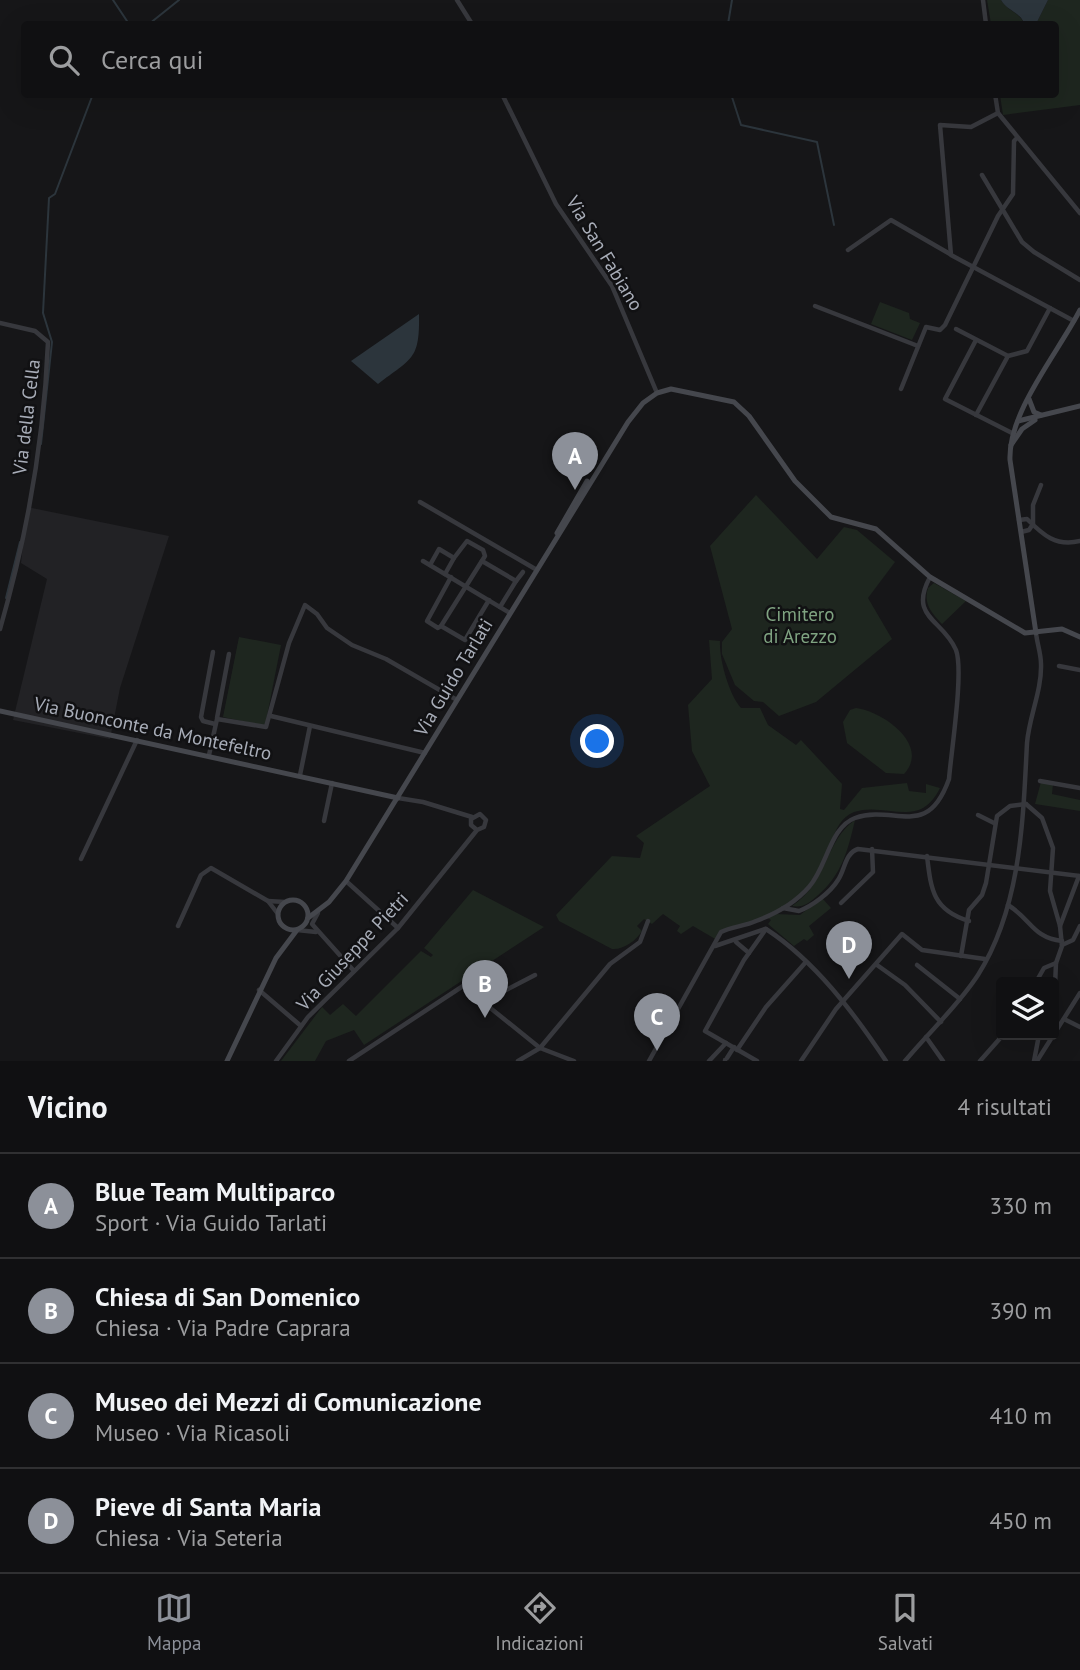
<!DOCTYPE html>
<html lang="it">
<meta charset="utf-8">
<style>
:root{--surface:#101012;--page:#1e1e20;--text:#f1f3f6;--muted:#9c9d9f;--line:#303032;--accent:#8c9099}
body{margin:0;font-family:"PT Sans",sans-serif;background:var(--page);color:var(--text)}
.controls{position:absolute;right:21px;bottom:21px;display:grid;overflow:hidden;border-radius:7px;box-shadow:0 7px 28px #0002}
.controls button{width:63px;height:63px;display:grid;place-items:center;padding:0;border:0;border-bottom:2px solid var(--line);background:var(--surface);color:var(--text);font:35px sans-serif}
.you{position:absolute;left:598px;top:742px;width:24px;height:24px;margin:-18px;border:5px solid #fff;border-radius:50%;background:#1a73e8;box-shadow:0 0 0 10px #1a73e833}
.badge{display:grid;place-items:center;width:46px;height:46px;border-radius:50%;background:var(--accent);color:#fff;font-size:23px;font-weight:700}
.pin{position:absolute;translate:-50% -58px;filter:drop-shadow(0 2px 4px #0008)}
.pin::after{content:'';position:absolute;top:37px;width:24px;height:21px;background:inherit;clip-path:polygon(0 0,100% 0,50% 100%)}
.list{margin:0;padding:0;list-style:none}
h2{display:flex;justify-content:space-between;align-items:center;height:91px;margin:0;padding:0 28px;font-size:30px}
h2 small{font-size:23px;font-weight:400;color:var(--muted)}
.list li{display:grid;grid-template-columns:46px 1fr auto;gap:21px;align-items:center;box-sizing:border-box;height:105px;padding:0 28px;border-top:2px solid var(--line)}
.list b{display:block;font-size:26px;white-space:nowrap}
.list p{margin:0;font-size:23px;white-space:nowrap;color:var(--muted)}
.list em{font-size:23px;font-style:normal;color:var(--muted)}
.icon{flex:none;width:38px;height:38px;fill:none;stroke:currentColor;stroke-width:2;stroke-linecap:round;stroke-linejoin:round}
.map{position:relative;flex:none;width:1080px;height:1061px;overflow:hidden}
.search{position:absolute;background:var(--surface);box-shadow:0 7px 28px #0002;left:21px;right:21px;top:21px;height:77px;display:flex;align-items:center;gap:18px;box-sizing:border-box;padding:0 24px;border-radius:7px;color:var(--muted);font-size:26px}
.sheet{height:511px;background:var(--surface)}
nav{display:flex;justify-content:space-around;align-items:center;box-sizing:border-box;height:98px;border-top:2px solid var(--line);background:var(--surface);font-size:19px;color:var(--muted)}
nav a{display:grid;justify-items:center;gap:4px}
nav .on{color:var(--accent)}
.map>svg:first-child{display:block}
.built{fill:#222225}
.green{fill:#1e261f}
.water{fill:#2c353c}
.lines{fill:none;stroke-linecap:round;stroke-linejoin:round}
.stream{stroke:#2c353c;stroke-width:2}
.street{stroke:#37383d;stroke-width:4.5}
.secondary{stroke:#45474d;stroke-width:5}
.labels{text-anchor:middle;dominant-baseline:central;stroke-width:5;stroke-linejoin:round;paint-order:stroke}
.street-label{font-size:19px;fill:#a8adb8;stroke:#111113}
.park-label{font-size:19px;fill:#7fa381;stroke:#111113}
</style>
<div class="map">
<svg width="1080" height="1061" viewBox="0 0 1080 1061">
<rect width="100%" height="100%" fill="#161618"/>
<polygon class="built" points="27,507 169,536 120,688 110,739 13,720 47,579 21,563"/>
<g class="green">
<path d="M987,0H1001C1007,11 1021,13 1024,24H991Z"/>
<polygon points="1048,0 1080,0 1080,105 1003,115 1000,95 1056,94 1056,24 1036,24"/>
<polygon points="880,302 909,313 910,319 920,323 912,340 871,324"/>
<polygon points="756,495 817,559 844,527 857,530 895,562 868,598 892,639 816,702 779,716 763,702 754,701 735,685 722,654 722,642 732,629 710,546"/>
<path d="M934,583L966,601L942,624C932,613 923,604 928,588Z"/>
<polygon points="239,637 281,645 265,726 223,717"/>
<path d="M709,640L720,641C719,659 729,695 741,708H760L768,725L796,745L801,740L842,784L840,809L844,810L862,788L907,783L909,791L926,793V784L940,788C919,831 886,801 854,812C828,822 831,865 812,884C797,899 778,911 759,920C743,928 728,925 717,940L693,926L681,934L677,931L680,926L663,914L652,924L644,919L637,926L642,931C636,941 623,950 612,949L559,921L556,915L612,856L640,858L644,843L636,836L710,786L692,751L688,705L712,679Z"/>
<path d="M856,708C882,711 931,745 904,774L886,773L847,743L843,722L850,710Z"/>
<polygon points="1041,782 1053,784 1052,794 1080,800 1080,811 1035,804"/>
<path d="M855,820C848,850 842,875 817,896C809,903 803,908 792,906C829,881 824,842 855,820Z"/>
<polygon points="473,890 544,927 364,1045 354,1030 326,1041 315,1061 281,1061 322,1007 330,1015 343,1004 356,1016 421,951 431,957 433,955 424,948"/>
<polygon points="822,898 831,908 809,926 814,935 807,941 804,939 794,946 768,924 771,920 768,918 775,914 800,915"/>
</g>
<g class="water">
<path d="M1001,0H1048L1036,24H1024C1022,13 1007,11 1001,0Z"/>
<path d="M419,314C420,360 412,358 378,384L351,361Z"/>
</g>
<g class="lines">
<g class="stream">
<polyline points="113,0 129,24"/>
<polyline points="149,24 179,0"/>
<polyline points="728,24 732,0"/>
<polyline points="731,94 741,125 817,142 834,225"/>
<polyline points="41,444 52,342 43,313 49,198 55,194 93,94"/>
<polyline points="6,598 20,542"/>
</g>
<g class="street">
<polyline points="457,0 472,24"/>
<polyline points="983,0 986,24"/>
<polyline points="502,94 556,204 612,286 657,393"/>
<polyline points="995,94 998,113 1080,213"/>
<polyline points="998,113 971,127 940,125 951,255 1074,321"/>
<polyline points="982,175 1022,242 1034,252 1080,280"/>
<polyline points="848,250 891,220 950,254"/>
<polyline points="815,306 918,346"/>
<path d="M0,323L35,331L48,342C44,439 27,536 0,629"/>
<polyline points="956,329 1008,356"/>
<polyline points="976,340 945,399 1012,433"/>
<polyline points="901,389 926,327 940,330 945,325 998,216 1013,194 1014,141 1016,139"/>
<polyline points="976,415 1008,356 1027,351 1050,308"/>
<polyline points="420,502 537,570"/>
<path d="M1019,520L1027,519C1043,535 1056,547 1080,541"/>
<polyline points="1033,524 1033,505 1041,485"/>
<polyline points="1021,532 1029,530 1033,524"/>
<polyline points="454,558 467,541 483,550 485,556 441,626 465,640 489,600"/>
<polyline points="423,561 510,613"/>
<polyline points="482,561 516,581 500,607"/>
<polyline points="430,565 439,549 454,558 445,574"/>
<polyline points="516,581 523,572"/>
<polyline points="441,626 438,628 427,621 451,577"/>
<polyline points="213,652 201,717 203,721 215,724"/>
<polyline points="1059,666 1080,670"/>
<polyline points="271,716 425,753"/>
<polyline points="217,718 229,654"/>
<polyline points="209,755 217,719 266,727 289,643 305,605 317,614 327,628 352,645 386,659 457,700"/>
<polyline points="300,775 310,726"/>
<polyline points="1040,781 1080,788"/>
<polyline points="398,798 423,802 472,817"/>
<polyline points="1026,804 1042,818 1053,848 1050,891 1060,926 1062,946 1056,963 1054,1009"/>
<polyline points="978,815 994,823"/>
<polyline points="324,821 332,783"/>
<path d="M927,856C931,890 933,910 969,921"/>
<polyline points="81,859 137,740"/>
<polyline points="346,881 398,928"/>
<polyline points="268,901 285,902"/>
<polyline points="841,903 873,872 872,849"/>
<path d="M1008,905C1031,919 1033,938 1062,941"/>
<path d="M783,908L799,911C812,906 830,893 838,880C845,870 845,853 858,849L1080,876"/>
<polyline points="318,913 312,924 354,971"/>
<polyline points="178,926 201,875 211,868 268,901 278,914"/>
<polyline points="1060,926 1079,876"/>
<path d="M766,929C815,961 854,1013 886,1061"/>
<polyline points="297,930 316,932"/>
<polyline points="736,942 749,953"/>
<polyline points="1062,945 1073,940 1080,926"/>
<polyline points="715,946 765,929"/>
<polyline points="961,956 969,910 982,895 986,883 997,816 1010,806 1026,804"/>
<polyline points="877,965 905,985 941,1022"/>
<polyline points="917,965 960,999"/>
<polyline points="1036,982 1044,968 1056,963"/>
<polyline points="259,990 301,1026"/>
<polyline points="485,1001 535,975"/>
<polyline points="1064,1019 1080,1027"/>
<polyline points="926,1037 943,1061"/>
<polyline points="737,1050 766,1007 805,963"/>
<polyline points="727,1058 734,1047"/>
<polyline points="276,1061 308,1017 398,928 477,830 484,827 486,820 480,814 471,819 471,825 477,830"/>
<polyline points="349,1061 463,986 540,1048 574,1061"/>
<polyline points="518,1061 540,1048 610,964 640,942 648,921"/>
<path d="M649,1061L721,932C731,927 745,926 756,921C775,914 795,903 809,887C827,867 830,827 855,818C895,804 927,841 949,779C951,753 964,671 956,650C943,619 908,618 930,577"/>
<polyline points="709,1061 726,1043"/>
<polyline points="725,1061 725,1060"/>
<polyline points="757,1061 705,1031 744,960 766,929"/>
<polyline points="801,1061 836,1009 902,934 922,950 985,959"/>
<path d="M905,1061C929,1032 957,1007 978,975C1021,907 1023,821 1027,743C1029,717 1042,690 1041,664C1041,654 1037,643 1036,633"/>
<polyline points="980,1061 1003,1035"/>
<polyline points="1034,1061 1039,1035"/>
<polyline points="1037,1061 1080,993"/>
</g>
<g class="secondary">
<polyline points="1029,399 1034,412 1041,415"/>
<polyline points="1018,421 1080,406"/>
<polyline points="1011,445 1022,429 1035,420"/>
<polyline points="557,533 587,481"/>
<path d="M1036,633L1010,460C1008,412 1058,353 1080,310"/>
<polyline points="0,711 398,798"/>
<circle cx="293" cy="915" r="15"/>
<polyline points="308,918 329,902 346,881 628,422 643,403 657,393 671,389 734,402 749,416 795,481 831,517 876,529 930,577 1025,633 1062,629 1080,637"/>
<polyline points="227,1061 276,958 297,930"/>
</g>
</g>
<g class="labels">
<g class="street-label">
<text transform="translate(605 253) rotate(59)">Via San Fabiano</text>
<text transform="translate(26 417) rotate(-83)">Via della Cella</text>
<text transform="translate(453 677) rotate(-59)">Via Guido Tarlati</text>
<text transform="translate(153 728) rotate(12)">Via Buonconte da Montefeltro</text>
<text transform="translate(352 951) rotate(-47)">Via Giuseppe Pietri</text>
</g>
<g class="park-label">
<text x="800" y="614">Cimitero<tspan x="800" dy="22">di Arezzo</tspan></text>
</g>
</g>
</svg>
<div class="controls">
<button><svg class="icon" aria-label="layers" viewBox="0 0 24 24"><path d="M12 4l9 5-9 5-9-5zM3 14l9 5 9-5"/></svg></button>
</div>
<div class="you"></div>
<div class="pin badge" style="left:575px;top:490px">A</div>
<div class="pin badge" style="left:485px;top:1018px">B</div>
<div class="pin badge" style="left:657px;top:1051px">C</div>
<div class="pin badge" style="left:849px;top:979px">D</div>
<div class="search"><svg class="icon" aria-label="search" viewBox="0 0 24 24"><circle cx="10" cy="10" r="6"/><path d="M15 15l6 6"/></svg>Cerca qui</div>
</div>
<section class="sheet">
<h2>Vicino<small>4 risultati</small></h2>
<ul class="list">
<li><span class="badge">A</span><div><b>Blue Team Multiparco</b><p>Sport · Via Guido Tarlati</p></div><em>330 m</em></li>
<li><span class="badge">B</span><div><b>Chiesa di San Domenico</b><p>Chiesa · Via Padre Caprara</p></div><em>390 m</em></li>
<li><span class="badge">C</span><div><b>Museo dei Mezzi di Comunicazione</b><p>Museo · Via Ricasoli</p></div><em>410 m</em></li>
<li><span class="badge">D</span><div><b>Pieve di Santa Maria</b><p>Chiesa · Via Seteria</p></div><em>450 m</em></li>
</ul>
</section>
<nav>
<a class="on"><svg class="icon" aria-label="map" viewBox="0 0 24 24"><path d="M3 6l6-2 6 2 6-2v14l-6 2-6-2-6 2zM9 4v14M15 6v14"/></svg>Mappa</a>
<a><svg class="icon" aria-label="directions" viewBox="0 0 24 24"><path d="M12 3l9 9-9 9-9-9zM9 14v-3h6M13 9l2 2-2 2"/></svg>Indicazioni</a>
<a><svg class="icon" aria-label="saved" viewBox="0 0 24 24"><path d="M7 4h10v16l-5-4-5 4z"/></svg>Salvati</a>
</nav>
